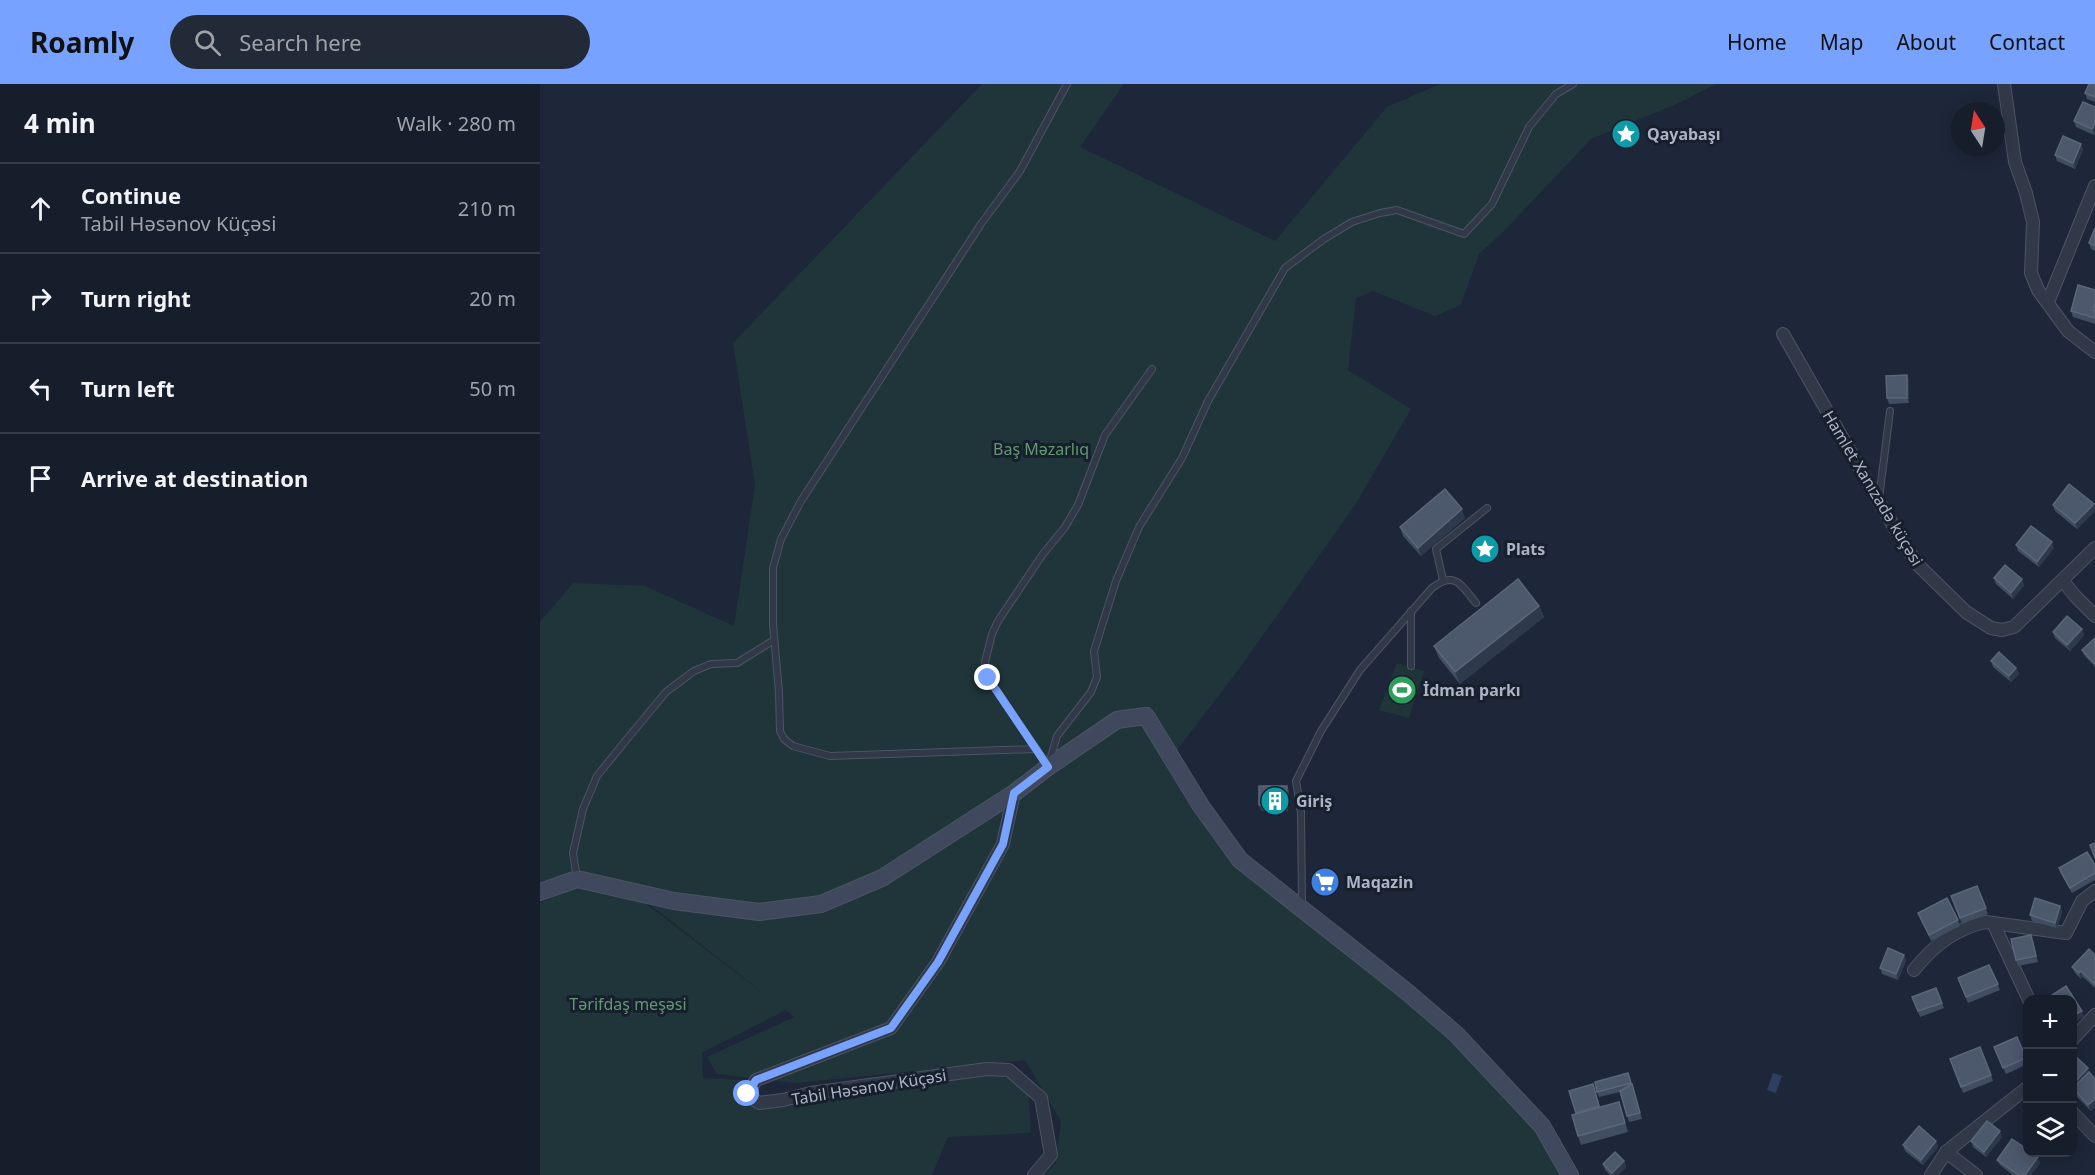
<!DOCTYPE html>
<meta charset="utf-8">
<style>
:root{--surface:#161d2b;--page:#232a37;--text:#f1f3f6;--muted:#9ea2a9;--line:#353b47;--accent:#77a2ff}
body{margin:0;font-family:"Noto Sans",sans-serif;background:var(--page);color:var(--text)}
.controls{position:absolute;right:18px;bottom:18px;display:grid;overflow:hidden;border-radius:12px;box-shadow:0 3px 15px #0003}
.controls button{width:54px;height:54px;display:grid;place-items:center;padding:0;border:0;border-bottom:2px solid var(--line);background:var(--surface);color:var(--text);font:30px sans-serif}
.compass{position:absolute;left:1411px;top:18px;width:54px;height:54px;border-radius:50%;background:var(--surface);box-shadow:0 3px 15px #0003;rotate:348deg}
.stop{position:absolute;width:18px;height:18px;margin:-14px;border:4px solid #77a2ff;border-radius:50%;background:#fff}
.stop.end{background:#77a2ff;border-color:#fff;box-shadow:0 2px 6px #0008}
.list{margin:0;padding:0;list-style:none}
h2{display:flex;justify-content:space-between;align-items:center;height:78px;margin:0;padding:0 24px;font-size:26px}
h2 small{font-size:20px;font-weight:400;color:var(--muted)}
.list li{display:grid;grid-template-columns:39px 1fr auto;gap:18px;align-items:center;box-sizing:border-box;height:90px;padding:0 24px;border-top:2px solid var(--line)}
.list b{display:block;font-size:22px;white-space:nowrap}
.list p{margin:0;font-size:20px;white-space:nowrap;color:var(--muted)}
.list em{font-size:20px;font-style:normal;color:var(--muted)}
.icon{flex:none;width:33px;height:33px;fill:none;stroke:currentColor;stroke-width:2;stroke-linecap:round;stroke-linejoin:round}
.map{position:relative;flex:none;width:1555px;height:1091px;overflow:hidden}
header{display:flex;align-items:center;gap:36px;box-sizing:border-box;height:84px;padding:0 30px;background:var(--accent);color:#111}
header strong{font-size:28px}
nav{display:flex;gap:33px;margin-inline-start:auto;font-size:21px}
.search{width:420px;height:54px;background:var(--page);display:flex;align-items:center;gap:15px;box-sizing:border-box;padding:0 21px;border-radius:33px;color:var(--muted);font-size:22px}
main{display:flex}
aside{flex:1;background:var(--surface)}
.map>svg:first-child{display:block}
.green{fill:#1f353a}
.water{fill:#2d3e60}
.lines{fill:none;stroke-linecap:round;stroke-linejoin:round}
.lane-casing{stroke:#4c5464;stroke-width:8}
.street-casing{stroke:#4c5464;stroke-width:14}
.secondary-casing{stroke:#4c5464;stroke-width:18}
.lane{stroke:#313949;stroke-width:6}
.street{stroke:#313949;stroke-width:12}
.secondary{stroke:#3f485d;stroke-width:16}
.wall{fill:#414d61}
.shaded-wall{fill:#2e394c}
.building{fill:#4c586c;stroke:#5b667a;stroke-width:1.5}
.route{stroke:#77a2ff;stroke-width:8}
.labels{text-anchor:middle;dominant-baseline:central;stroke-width:6;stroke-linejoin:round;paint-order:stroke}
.poi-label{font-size:16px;font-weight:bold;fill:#abb4c6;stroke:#171f2d;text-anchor:start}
.park-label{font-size:16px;fill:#609971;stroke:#171f2d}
.street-label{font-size:16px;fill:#abb4c6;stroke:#171f2d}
</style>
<header>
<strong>Roamly</strong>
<div class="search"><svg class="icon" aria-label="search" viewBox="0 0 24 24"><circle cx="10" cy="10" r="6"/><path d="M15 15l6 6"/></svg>Search here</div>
<nav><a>Home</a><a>Map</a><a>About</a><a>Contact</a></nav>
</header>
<main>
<aside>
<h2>4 min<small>Walk · 280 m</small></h2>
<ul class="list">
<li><svg class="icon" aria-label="ahead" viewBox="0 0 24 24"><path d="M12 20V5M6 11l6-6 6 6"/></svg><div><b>Continue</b><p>Tabil Həsənov Küçəsi</p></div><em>210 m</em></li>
<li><svg class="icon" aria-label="right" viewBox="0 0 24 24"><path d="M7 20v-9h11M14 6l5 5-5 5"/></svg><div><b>Turn right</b></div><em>20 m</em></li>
<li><svg class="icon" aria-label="left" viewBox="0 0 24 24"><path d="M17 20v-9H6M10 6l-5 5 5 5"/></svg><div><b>Turn left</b></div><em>50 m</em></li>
<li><svg class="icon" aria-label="arrive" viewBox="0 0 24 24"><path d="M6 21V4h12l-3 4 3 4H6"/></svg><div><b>Arrive at destination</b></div></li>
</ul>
</aside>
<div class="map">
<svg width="1555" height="1091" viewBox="0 0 1555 1091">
<rect width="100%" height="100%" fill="#1d2739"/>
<g class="green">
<polygon points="442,0 584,0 540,63 735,157 847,23 900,0 1176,0 1141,18 1051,55 966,145 939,170 921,221 895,232 833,207 816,214 808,286 871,325 815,421 699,585 634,670 669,743 811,851 918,942 1031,1091 504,1091 516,1079 521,1037 485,976 256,999 177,990 167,973 254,933 246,926 162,969 163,994 204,996 203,1010 221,1022 459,990 488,1004 491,1049 408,1053 392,1091 0,1091 0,819 36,803 97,813 231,915 99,812 37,801 0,817 0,538 33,499 105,502 194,542 215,401 193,259"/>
<polygon points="857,579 884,587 869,634 839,626"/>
</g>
<polygon class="water" points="1233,989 1242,992 1236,1009 1227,1006"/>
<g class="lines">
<g class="lane-casing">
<g id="lane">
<polyline points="1339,415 1350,327"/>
<polyline points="903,496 896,465 947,424"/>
<polyline points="871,527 871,582"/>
<polyline points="496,665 290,672 253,662 244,655 240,647 239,608 233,540 233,484 241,455 261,417 441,140 480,87 527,0"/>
<polyline points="510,676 517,652 551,608 557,593 554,567 576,497 599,443 642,374 668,317 745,184 784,155 812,138 840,129 857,126 924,150 952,120 989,43 1016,10 1033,0"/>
<polyline points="508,682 448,594 445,578 452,550 458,537 503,470 525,443 538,421 565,351 612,285"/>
<polyline points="37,795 33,769 43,725 57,692 87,655 126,608 154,587 171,580 197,579 234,556"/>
<path d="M762,821L761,728L756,697L781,647L820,586L892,504C915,486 921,501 936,519"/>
</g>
</g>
<g class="street-casing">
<g id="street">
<polyline points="1464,0 1475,78 1486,109 1493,138 1491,189 1498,206 1528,247 1555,268"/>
<polyline points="1508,218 1555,102"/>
<polyline points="1243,250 1339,418 1376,479 1426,528 1451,544 1462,546 1474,543 1555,464"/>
<polyline points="1523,497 1535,512 1555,532"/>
<polyline points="474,709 463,760 398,878 351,944 216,996 207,1010 219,1019 243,1016 271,1009 447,985 469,986 501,1014 511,1071 494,1091"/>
<polyline points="1453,839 1489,916"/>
<path d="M1374,886C1392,863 1416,844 1446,838L1526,849L1542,817L1555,807"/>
<polyline points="1532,956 1555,931"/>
<polyline points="1532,1028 1555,1052"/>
<polyline points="1406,1068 1436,1091"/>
<polyline points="1391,1091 1406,1068 1488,1003"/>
</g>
</g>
<g class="secondary-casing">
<polyline id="secondary" points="0,808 37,795 134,817 219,828 281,820 342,794 474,709 508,683 577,636 606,632 661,722 700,776 866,907 916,950 1002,1042 1030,1091"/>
</g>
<use href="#lane" class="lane"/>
<use href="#street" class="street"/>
<use href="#secondary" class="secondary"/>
</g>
<g class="wall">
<polygon points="1555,0 1555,18 1547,15 1545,9"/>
<polygon points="1555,23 1555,50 1554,51 1536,43 1534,37"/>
<polygon points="1541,60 1543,65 1535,85 1517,77 1515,71"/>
<polygon points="1555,144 1555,167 1551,165 1549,159"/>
<polygon points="1555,206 1555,240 1533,233 1531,227"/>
<polygon points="1367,291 1369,297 1369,319 1349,320 1347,314"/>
<polygon points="1554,420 1555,427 1537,445 1515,427 1513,421"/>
<polygon points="925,434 881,472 863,452 860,443"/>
<polygon points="1476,461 1514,464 1499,483 1478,467"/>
<polygon points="1454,494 1484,501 1473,515 1456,500"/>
<polygon points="999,522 1004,533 920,600 899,574 894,562"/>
<polygon points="1542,545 1544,551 1530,567 1515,554 1513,548"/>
<polygon points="1555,554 1555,583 1544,571 1542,566"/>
<polygon points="1451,577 1476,584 1479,590 1471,598 1453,583"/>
<polygon points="747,702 749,708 748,727 722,727 719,721"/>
<polygon points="1555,781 1555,796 1532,809 1521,790 1519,784"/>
<polygon points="792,792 794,802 777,803 776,800"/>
<polygon points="1437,802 1448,830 1422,840 1411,812"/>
<polygon points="1520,822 1522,828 1517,844 1492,837 1490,831"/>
<polygon points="1378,829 1418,836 1420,842 1391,857"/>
<polygon points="1493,857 1498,878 1478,882 1476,876"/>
<polygon points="1364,871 1366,877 1358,896 1342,890 1340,884"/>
<polygon points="1555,871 1555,904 1543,893 1541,895 1535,889 1532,883"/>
<polygon points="1449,881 1460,906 1428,919 1418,894"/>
<polygon points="1396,904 1404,924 1380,933 1372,913"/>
<polygon points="1454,963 1486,974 1488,980 1466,990"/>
<polygon points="1533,970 1555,995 1555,1023 1551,1027 1534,1010 1533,1007 1533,1008"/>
<polygon points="1410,975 1451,991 1453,997 1423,1009"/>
<polygon points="1088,989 1094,1006 1102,1035 1089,1038 1080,1008 1059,1013 1057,1008"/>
<polygon points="1053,1000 1060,1023 1079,1018 1088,1048 1041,1061 1038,1052 1036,1030"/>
<polygon points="1462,1053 1446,1073 1433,1063 1431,1057"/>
<polygon points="1396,1057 1398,1063 1383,1081 1365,1067 1363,1061"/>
<polygon points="1457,1076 1500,1079 1491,1091 1473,1091 1460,1081"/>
<polygon points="1084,1077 1086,1083 1078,1091 1070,1091 1065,1086 1063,1080"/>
</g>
<g class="shaded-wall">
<polygon points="1555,39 1555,50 1554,51 1552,45"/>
<polygon points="1541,60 1543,65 1535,85 1533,79"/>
<polygon points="1367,291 1369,297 1369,319 1367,314"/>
<polygon points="1554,420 1555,427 1537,445 1535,439"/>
<polygon points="922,425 925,434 881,472 878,464"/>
<polygon points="1512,458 1514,464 1499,483 1497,478"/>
<polygon points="1482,495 1484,501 1473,515 1471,509"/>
<polygon points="999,522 1004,533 920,600 915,588"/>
<polygon points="1542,545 1544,551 1530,567 1527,561"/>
<polygon points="1476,584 1479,590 1471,598 1469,592"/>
<polygon points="747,702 749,708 748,727 746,721"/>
<polygon points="1520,822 1522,828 1517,844 1515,839"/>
<polygon points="1364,871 1366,877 1358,896 1356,890"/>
<polygon points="1541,887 1543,893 1541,895 1539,889"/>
<polygon points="1542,927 1544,932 1533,940 1533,932"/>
<polygon points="1548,984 1550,990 1533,1005 1533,1000"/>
<polygon points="1555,1015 1555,1023 1551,1027 1548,1021"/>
<polygon points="1460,1047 1462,1053 1446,1073 1444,1068"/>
<polygon points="1396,1057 1398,1063 1383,1081 1381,1076"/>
<polygon points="1498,1073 1500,1079 1491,1091 1485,1091"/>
<polygon points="1084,1077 1086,1083 1078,1091 1073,1091 1072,1089"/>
</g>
<g class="building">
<polygon points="1549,0 1555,0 1555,13 1545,9"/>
<polygon points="1543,18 1555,23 1555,39 1552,45 1534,37"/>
<polygon points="1523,52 1541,60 1533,79 1515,71"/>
<polygon points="1555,144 1555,162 1549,159"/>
<polygon points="1538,201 1555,206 1555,220 1553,226 1555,227 1555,234 1531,227"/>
<polygon points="1367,291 1367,314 1347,314 1346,292"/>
<polygon points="1529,400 1554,420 1535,439 1513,421"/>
<polygon points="905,405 922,425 878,464 860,443"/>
<polygon points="1491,442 1512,458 1497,478 1476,461"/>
<polygon points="1465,481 1482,495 1471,509 1454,494"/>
<polygon points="978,495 999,522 915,588 894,562"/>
<polygon points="1527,532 1542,545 1527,561 1513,548"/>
<polygon points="1555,554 1555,580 1542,566"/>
<polygon points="1459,568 1476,584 1469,592 1451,577"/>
<polygon points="719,702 747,702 746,721 719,721"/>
<polygon points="1555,759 1555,774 1550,761"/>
<polygon points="1547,768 1555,781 1555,789 1530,804 1519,784"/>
<polygon points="791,789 793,799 776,800 775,790"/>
<polygon points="1437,802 1446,824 1420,834 1411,812"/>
<polygon points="1407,814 1418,836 1389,851 1378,829"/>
<polygon points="1495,814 1520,822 1515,839 1490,831"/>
<polygon points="1491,851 1496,872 1476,876 1471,855"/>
<polygon points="1348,864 1364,871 1356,890 1340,884"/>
<polygon points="1549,865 1555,871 1555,900 1541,887 1539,889 1532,883"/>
<polygon points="1449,881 1458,900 1426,913 1418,894"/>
<polygon points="1526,902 1542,927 1533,932 1533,915 1506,915"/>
<polygon points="1396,904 1402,919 1378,927 1372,913"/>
<polygon points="1477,953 1486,974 1463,984 1454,963"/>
<polygon points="1440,963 1451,991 1421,1003 1410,975"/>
<polygon points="1533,970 1548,984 1533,1000"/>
<polygon points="1549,988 1555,995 1555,1015 1548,1021 1533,1004"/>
<polygon points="1088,989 1091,999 1057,1008 1055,998"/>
<polygon points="1053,1000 1059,1022 1036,1029 1029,1007"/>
<polygon points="1092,1000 1100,1029 1087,1032 1080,1007"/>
<polygon points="1079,1018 1085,1039 1038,1052 1032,1031"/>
<polygon points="1447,1037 1460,1047 1444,1068 1431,1057"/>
<polygon points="1379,1042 1396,1057 1381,1076 1363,1061"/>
<polygon points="1472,1055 1488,1066 1488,1068 1491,1068 1498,1073 1485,1091 1479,1091 1457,1076"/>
<polygon points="1075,1068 1084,1077 1072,1089 1063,1080"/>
</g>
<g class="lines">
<polyline class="route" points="207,1010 216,996 351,944 398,878 463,760 474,709 508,683 448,594"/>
</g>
<defs>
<g id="sight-disc" transform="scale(1.5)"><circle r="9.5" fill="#0f9aa8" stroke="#171f2d"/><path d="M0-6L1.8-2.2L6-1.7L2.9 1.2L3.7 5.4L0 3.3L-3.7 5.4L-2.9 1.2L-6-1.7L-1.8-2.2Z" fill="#fff"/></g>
<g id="stadium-disc" transform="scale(1.5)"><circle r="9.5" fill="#2e9e5b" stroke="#171f2d"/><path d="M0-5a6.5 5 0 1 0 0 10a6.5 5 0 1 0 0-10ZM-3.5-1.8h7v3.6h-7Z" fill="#fff"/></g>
<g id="building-disc" transform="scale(1.5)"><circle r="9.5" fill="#0f9aa8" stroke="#171f2d"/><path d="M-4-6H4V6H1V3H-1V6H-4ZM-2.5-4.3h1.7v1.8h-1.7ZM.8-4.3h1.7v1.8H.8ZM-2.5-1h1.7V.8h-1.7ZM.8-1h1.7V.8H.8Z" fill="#fff"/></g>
<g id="supermarket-disc" transform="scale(1.5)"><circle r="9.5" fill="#3f7fe0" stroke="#171f2d"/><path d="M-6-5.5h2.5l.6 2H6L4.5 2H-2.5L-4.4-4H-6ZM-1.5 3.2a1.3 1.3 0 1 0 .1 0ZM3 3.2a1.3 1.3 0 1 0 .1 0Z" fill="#fff"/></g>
</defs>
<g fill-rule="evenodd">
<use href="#sight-disc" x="1086" y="50"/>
<use href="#sight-disc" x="945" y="465"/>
<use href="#stadium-disc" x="862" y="606"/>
<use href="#building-disc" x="735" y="717"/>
<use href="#supermarket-disc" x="785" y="798"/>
</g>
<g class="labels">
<g class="poi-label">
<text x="1107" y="50">Qayabaşı</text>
<text x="966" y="465">Plats</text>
<text x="883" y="606">İdman parkı</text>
<text x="756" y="717">Giriş</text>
<text x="806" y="798">Maqazin</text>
</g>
<g class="park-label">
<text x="501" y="365">Baş Məzarlıq</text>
<text x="88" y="920">Tərifdaş meşəsi</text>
</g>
<g class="street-label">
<text transform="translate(1333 404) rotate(59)">Hamlet Xanızadə küçəsi</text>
<text transform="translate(329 1003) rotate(-9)">Tabil Həsənov Küçəsi</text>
</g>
</g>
</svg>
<div class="controls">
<button>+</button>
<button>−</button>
<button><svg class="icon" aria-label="layers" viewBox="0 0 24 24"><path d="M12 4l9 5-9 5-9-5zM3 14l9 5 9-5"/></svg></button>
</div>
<svg class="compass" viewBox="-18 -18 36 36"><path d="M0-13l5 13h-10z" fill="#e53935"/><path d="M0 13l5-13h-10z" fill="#9ea2a9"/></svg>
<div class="stop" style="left:207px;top:1010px"></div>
<div class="stop end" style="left:448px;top:594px"></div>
</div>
</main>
